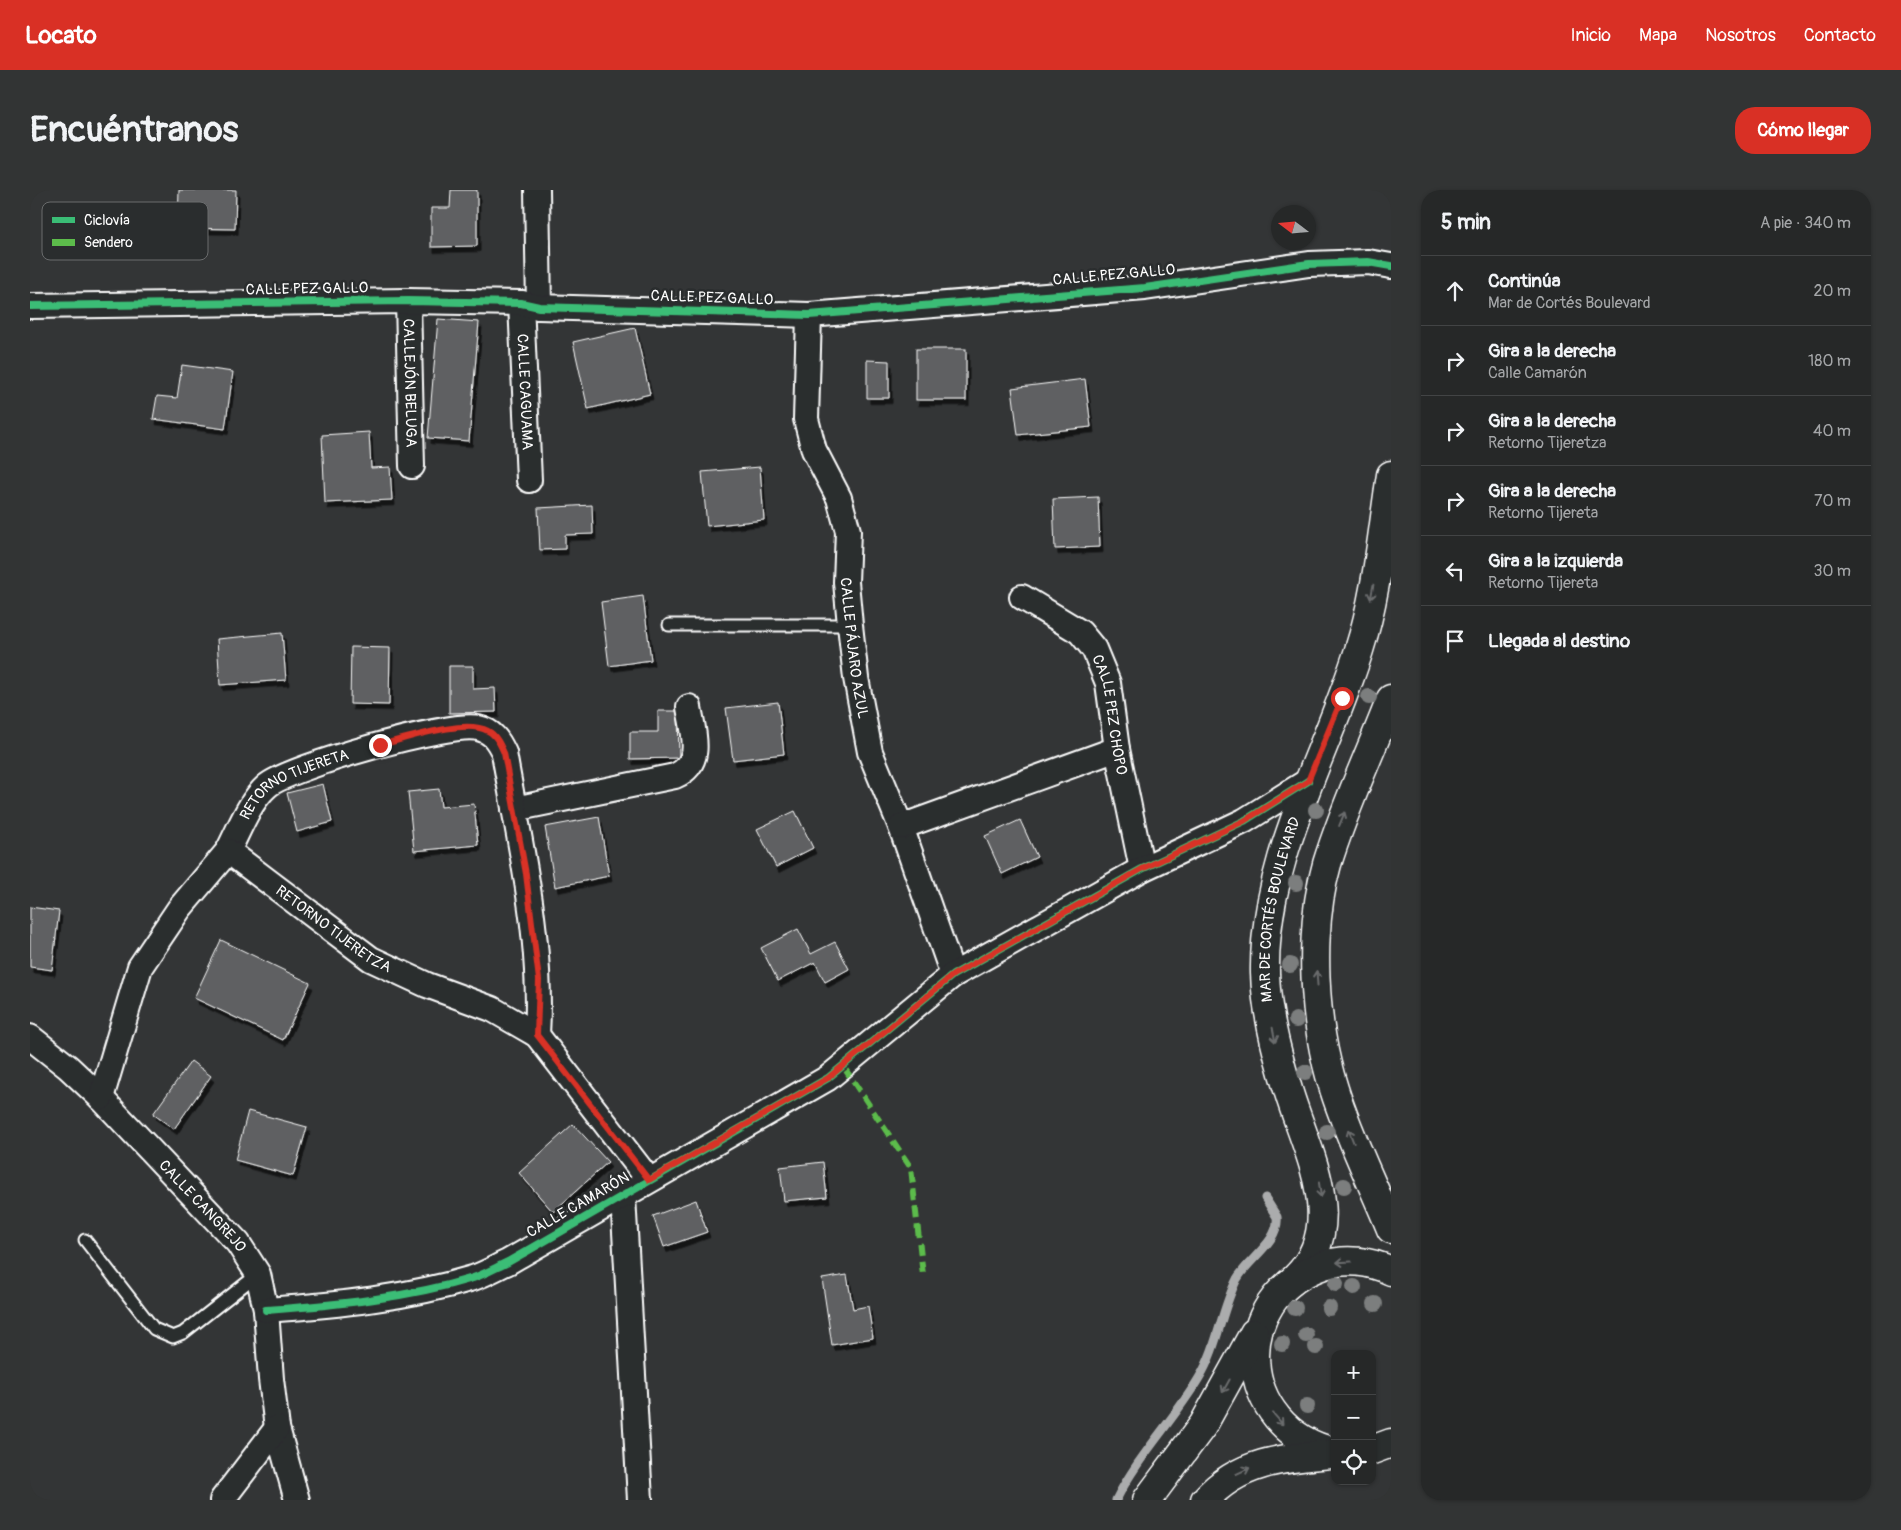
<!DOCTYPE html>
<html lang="es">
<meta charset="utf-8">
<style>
:root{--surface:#262828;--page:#323434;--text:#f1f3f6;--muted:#a4a6a8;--line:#424445;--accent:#d93025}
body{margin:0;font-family:Pangolin,sans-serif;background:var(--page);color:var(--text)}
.controls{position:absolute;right:15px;bottom:15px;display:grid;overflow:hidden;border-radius:10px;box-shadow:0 1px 4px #0004}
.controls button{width:45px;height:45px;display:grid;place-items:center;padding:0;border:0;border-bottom:1px solid var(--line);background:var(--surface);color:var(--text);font:25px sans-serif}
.compass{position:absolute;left:1241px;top:15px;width:45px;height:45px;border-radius:50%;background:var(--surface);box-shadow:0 1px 4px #0004;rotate:286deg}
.stop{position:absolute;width:15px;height:15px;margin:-11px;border:4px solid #d93025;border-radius:50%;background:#fff}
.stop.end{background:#d93025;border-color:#fff;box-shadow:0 1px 5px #0008}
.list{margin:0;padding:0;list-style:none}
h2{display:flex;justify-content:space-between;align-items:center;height:65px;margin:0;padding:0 20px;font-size:21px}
h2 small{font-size:16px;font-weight:400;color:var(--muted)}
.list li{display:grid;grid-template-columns:32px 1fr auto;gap:15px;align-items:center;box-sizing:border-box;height:70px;padding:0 20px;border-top:1px solid var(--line)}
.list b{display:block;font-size:19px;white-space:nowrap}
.list p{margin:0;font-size:16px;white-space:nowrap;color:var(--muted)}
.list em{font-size:16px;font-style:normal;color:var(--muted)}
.icon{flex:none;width:28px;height:28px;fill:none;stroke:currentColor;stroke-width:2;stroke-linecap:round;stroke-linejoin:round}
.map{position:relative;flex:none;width:1361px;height:1310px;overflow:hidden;border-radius:20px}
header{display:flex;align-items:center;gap:30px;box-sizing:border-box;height:70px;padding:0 25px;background:var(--accent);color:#fff}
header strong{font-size:24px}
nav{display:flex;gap:28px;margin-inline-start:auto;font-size:18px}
.intro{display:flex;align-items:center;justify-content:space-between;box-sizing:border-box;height:120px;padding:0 30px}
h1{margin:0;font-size:35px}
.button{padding:12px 22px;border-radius:20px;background:var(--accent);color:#fff;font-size:18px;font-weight:700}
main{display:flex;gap:30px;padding:0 30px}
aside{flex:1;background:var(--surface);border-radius:20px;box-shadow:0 1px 4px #0004}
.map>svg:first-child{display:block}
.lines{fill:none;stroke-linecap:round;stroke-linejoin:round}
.stream{stroke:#abacad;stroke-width:9}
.building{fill:#5f6162;stroke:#fff;filter:url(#shadow)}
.lane-casing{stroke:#fff;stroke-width:15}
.street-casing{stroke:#fff;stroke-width:28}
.secondary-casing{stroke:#fff;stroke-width:31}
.lane{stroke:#2a2d2e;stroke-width:11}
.street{stroke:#2a2d2e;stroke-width:24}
.secondary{stroke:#2a2d2e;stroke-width:28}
.quiet{stroke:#5cbc4b;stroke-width:6;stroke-dasharray:12 6;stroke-linecap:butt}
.cycleway-casing{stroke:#2a2d2e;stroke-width:11}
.cycleway{stroke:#3abd76;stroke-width:8}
.tree{fill:#7c7e7e}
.oneway{stroke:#6a6c6d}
.route{stroke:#d93025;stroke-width:6}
.labels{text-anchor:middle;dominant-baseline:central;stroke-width:5;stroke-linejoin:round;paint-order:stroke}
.street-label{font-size:15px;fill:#fff;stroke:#2a2d2e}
.key{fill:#2a2d2e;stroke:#6a6c6d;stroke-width:1}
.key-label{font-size:14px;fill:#fff}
</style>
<header>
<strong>Locato</strong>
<nav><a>Inicio</a><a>Mapa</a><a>Nosotros</a><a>Contacto</a></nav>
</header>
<div class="intro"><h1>Encuéntranos</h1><a class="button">Cómo llegar</a></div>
<main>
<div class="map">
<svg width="1361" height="1310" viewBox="0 0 1361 1310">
<defs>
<filter id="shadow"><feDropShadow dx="3" dy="5.5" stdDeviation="0" flood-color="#0009"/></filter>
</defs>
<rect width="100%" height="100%" fill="#333536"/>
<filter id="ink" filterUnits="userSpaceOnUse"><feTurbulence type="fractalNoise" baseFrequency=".02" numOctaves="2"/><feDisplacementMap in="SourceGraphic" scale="10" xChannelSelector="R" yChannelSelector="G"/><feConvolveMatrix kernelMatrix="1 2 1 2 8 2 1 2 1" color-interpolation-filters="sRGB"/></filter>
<g filter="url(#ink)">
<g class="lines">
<path class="stream" d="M1086,1310C1108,1266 1144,1230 1169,1188C1188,1157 1191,1120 1207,1089C1218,1069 1250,1051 1247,1027L1235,1008"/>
</g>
<g class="building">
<polygon points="149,0 206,0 205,39 148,38"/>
<polygon points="421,0 447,0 447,56 401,57 401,18 420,18"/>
<polygon points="408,129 449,132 439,251 398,248"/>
<polygon points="605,138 620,204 558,219 543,152"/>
<rect x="886" y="159" width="50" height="51"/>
<polygon points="837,170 859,171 859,208 837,208"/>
<polygon points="152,175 203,182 195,239 123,229 127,206 147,208"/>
<polygon points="1055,189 1061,237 988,245 982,198"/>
<polygon points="339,242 341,278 360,277 362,310 295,313 292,245"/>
<polygon points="730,277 734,330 677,336 672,282"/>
<polygon points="1068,307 1070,357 1025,359 1023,309"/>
<polygon points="562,315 563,344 535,345 535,359 510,360 508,318"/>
<polygon points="613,406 621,470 579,476 571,412"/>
<polygon points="252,443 256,490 190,495 187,449"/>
<polygon points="321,457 360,458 359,515 320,514"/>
<polygon points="419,476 443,476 443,499 465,498 466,522 419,523"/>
<polygon points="748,512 754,564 703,570 696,518"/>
<polygon points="628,521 648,521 649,568 600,569 600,542 628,542"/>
<polygon points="293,594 302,632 267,642 257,603"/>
<polygon points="409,599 411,617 444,614 448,655 384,661 378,602"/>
<polygon points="765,621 783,658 746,677 727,639"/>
<polygon points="569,627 579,686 525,697 515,637"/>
<polygon points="990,630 1007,667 972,684 955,646"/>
<polygon points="0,717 29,721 22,780 0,777"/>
<polygon points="768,739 781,764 805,752 819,779 795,792 785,772 748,791 731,758"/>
<polygon points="191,750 280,793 253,850 164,808"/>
<polygon points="161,871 181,886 144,939 123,924"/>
<polygon points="218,921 277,937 263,986 205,970"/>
<polygon points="543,934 578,972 523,1022 489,983"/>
<polygon points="793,972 797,1007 754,1011 750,977"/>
<polygon points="666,1010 677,1042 634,1057 623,1026"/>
<polygon points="817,1085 823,1119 838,1116 843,1148 802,1155 792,1089"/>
</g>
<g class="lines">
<g class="lane-casing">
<g id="lane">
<polyline points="639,435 820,435"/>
<polyline points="55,1050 124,1139 143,1147 153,1143 228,1084"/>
</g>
</g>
<g class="street-casing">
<g id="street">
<polyline points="507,0 509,117"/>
<path id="s1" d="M378,111L382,276"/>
<path id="s2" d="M491,113L499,290"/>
<polyline points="0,116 378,111 491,113 509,117 779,125 1115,98 1279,74 1338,72 1361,76"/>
<path id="s3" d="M779,125L776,229L784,260L809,308L818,341L816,392L820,435L826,488L840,562L871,637L923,785"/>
<path id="s4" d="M992,407L1050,442L1064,459L1078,493L1087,559L1112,679"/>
<path d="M484,619L645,586C675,573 663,542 659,517"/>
<polyline points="871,637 1087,559"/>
<path id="s5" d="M198,661C209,640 219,612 237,596C259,577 421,531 448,538C462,541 468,550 474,563C490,655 513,750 507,845"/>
<path id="s6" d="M0,847L38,877L71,908L208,1053L228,1084L236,1120L241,1189L247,1238L267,1310"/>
<path id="s7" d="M71,908L110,777L149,719L198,661L341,769L397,795L462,819L507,845L619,990"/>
<polyline points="593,1006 610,1310"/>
<path d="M236,1120C306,1115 377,1108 443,1088C455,1084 467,1077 478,1072L798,888L923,785L1112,679L1214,631L1278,591"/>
<polyline points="192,1310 247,1238"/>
</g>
</g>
<g class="secondary-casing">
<g id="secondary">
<path d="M1361,509C1340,564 1314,618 1297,674C1278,740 1283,834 1304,899C1319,947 1342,992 1361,1039"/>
<path id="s8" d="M1261,1092C1321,1040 1278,965 1259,903C1247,865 1236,823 1235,783C1233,668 1296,566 1329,460C1347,404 1352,343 1361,285"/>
<polyline points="1342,1260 1361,1253"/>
<path d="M1305,1262C1205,1239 1196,1107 1294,1075C1315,1068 1341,1071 1361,1081"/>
<polyline points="1117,1310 1173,1235 1224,1143"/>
<path d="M1175,1310C1208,1272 1253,1268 1301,1264"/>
</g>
</g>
<use href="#lane" class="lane"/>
<use href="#street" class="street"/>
<use href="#secondary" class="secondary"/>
<polyline class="quiet" points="813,876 881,978 893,1085"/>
<g class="cycleway-casing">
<g id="cycleway">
<polyline points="0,116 378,111 491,113 509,117 779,125 1115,98 1279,74 1338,72 1361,76"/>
<path d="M236,1120C306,1115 377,1108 443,1088C455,1084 467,1077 478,1072L798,888L923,785L1112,679L1214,631L1278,591"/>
</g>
</g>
<use href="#cycleway" class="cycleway"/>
</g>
<g class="tree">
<circle cx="1339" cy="507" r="8"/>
<circle cx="1286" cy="620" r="8"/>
<circle cx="1266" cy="693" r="8"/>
<circle cx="1260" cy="775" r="8"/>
<circle cx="1266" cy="830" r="8"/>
<circle cx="1275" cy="882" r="8"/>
<circle cx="1297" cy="942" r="8"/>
<circle cx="1314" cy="996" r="8"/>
<circle cx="1306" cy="1094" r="8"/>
<circle cx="1324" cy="1097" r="8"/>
<circle cx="1345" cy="1114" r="8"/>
<circle cx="1265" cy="1118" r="8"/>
<circle cx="1299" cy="1118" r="8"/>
<circle cx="1276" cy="1145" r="8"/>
<circle cx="1252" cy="1154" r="8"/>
<circle cx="1286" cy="1157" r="8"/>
<circle cx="1277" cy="1216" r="8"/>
</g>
<defs><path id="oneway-shaft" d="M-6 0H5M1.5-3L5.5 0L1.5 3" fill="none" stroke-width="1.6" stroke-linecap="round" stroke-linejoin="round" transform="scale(1.25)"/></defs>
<g class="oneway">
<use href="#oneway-shaft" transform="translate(1342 402) rotate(101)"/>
<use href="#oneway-shaft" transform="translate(1312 629) rotate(-68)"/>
<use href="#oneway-shaft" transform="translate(1287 788) rotate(-94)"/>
<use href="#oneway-shaft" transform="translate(1244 845) rotate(79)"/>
<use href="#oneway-shaft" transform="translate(1321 946) rotate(-111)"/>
<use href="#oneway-shaft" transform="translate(1290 1000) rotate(82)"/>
<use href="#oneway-shaft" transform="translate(1314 1072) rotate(177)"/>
<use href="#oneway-shaft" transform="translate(1196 1196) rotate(119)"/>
<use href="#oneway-shaft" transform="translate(1248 1229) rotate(49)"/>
<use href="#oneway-shaft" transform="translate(1213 1281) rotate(-25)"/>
</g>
</g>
<g class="lines" filter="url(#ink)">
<path class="route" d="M350,555C376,549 434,528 458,541C466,545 470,554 474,563L496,684L509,790L507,845L619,990L798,888L923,785L1112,679L1214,631L1278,591L1312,508"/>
</g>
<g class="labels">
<g class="street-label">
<text transform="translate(1084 85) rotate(-5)">CALLE PEZ GALLO</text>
<text transform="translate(277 99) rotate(-1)">CALLE PEZ GALLO</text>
<text transform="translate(682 108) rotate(2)">CALLE PEZ GALLO</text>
<text stroke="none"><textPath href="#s1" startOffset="82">CALLEJÓN BELUGA</textPath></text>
<text stroke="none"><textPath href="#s2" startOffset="89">CALLE CAGUAMA</textPath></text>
<text stroke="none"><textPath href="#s3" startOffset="342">CALLE PÁJARO AZUL</textPath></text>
<text stroke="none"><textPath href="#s4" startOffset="158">CALLE PEZ CHOPO</textPath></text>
<text stroke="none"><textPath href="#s5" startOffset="100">RETORNO TIJERETA</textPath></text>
<text stroke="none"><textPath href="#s8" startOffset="391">MAR DE CORTÉS BOULEVARD</textPath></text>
<text stroke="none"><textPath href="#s7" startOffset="414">RETORNO TIJERETZA</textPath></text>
<text transform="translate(548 1015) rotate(-30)">CALLE CAMARÓN</text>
<text stroke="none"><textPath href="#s6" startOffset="242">CALLE CANGREJO</textPath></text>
</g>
</g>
<rect x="12" y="12" width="166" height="58" rx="8" class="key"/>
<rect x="22" y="27" width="23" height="6" fill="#3abd76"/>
<rect x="22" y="49" width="23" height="7" fill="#5cbc4b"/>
<g class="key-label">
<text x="54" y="35">Ciclovía</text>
<text x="54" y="57">Sendero</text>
</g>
</svg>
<div class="controls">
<button>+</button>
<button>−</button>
<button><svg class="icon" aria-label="locate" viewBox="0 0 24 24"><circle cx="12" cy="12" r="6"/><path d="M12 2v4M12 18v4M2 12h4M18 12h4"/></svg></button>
</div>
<svg class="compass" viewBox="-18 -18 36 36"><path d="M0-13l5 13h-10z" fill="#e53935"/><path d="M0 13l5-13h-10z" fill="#a4a6a8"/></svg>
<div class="stop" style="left:1312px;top:508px"></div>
<div class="stop end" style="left:350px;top:555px"></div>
</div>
<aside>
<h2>5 min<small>A pie · 340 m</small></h2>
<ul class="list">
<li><svg class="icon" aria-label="ahead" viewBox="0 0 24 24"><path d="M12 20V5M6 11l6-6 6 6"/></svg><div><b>Continúa</b><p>Mar de Cortés Boulevard</p></div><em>20 m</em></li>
<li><svg class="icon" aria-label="right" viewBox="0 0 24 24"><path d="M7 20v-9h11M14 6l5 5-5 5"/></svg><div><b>Gira a la derecha</b><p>Calle Camarón</p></div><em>180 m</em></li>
<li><svg class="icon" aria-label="right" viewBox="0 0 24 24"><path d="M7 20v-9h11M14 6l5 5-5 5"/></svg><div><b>Gira a la derecha</b><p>Retorno Tijeretza</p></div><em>40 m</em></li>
<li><svg class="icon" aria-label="right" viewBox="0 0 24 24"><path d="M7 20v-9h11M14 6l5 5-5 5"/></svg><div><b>Gira a la derecha</b><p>Retorno Tijereta</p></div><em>70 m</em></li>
<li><svg class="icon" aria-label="left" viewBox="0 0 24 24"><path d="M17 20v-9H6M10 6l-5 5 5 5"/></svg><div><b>Gira a la izquierda</b><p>Retorno Tijereta</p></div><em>30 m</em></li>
<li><svg class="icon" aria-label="arrive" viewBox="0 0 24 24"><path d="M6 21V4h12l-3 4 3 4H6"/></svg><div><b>Llegada al destino</b></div></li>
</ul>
</aside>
</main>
